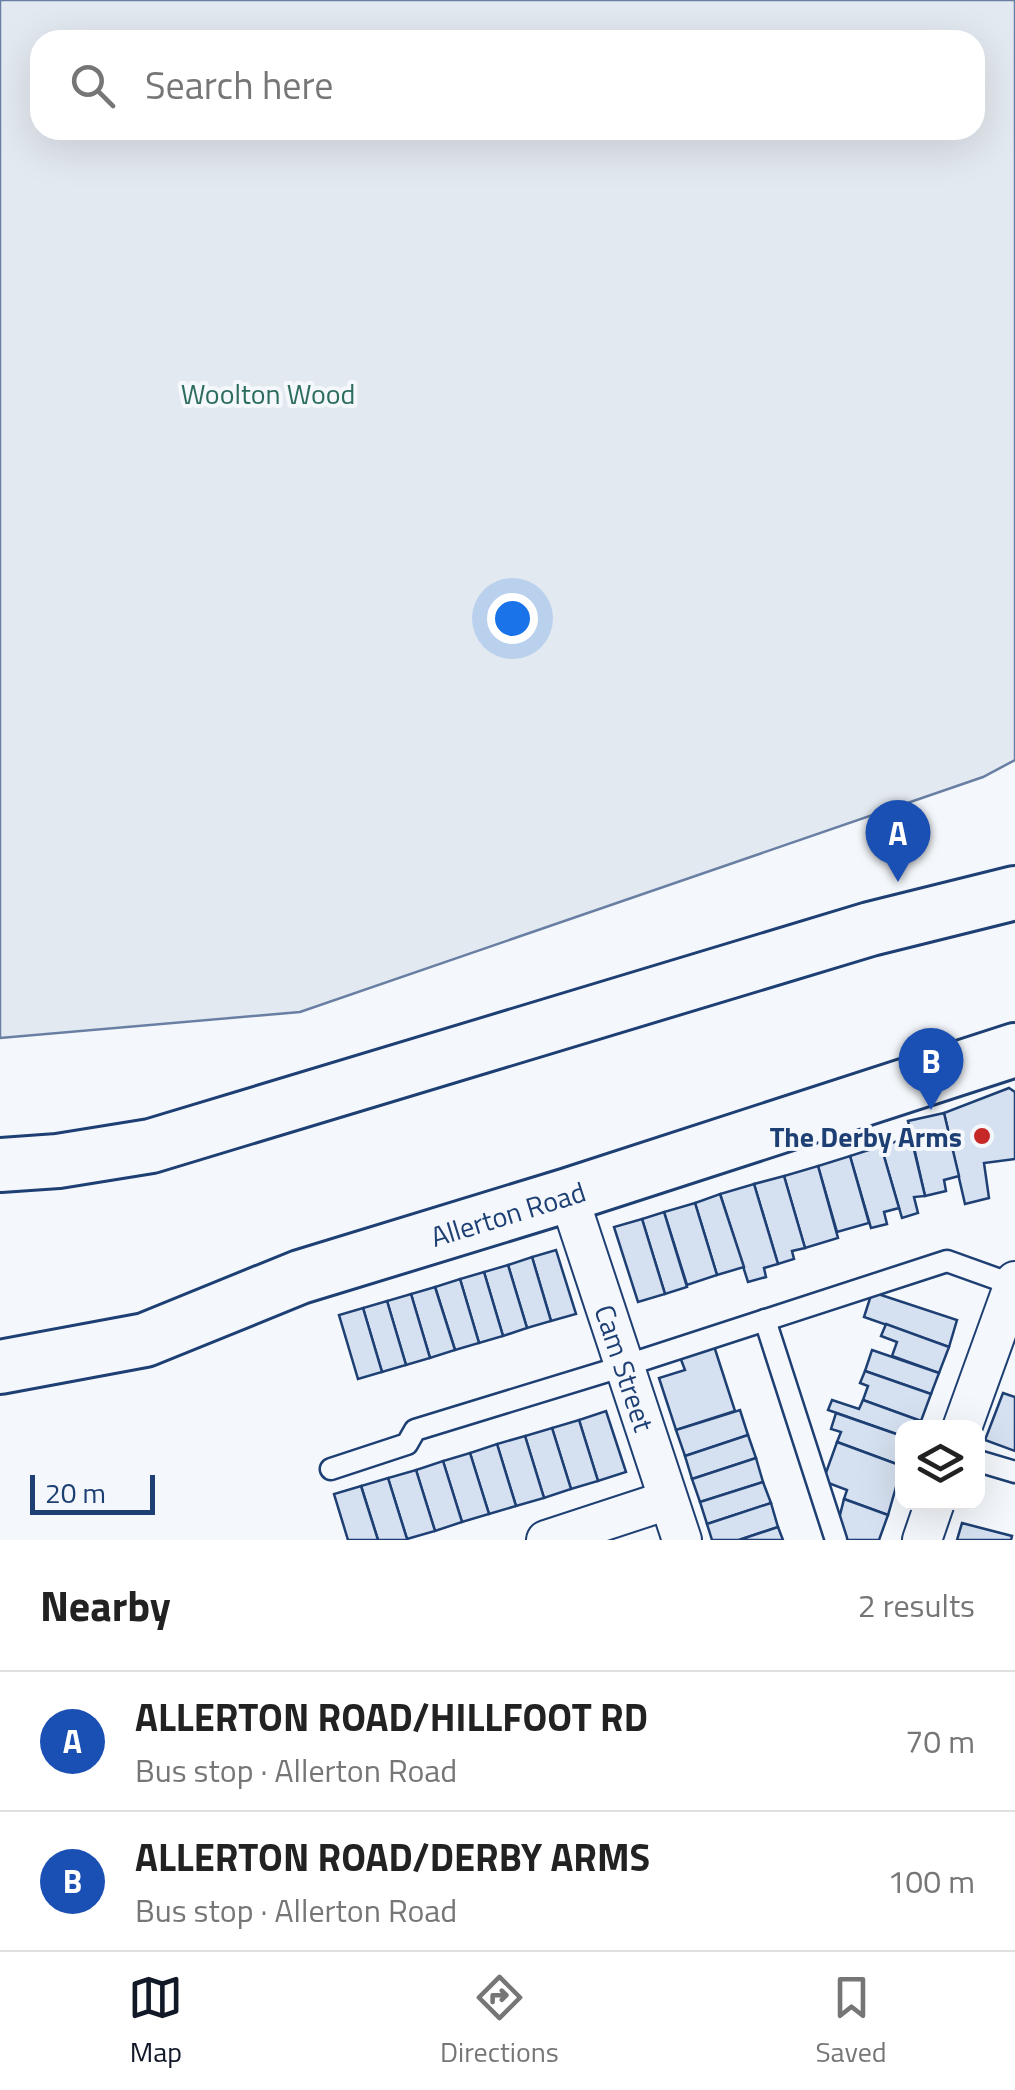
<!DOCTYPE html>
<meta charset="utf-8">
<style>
:root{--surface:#fff;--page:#f6f6f6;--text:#222;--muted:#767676;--line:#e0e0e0;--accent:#111827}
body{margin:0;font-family:"Titillium Web",sans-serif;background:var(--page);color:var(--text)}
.controls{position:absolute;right:30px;bottom:30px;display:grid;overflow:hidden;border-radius:20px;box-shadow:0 10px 40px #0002}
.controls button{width:90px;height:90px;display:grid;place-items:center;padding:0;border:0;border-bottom:2px solid var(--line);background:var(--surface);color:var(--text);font:50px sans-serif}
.scale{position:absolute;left:30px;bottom:25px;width:125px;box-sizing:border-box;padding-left:10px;border:5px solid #1d3f73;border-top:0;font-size:28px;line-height:35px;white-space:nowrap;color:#1d3f73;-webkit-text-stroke:8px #f4f7fb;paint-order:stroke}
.you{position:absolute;left:512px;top:618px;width:35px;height:35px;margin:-25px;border:8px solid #fff;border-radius:50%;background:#1a73e8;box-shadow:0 0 0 15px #1a73e833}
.badge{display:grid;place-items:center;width:65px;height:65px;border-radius:50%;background:var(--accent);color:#fff;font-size:32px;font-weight:700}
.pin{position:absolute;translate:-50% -82px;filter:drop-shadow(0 2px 5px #0008)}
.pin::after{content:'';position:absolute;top:52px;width:35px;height:30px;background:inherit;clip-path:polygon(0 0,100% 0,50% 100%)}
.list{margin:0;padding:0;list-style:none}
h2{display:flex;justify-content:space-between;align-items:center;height:130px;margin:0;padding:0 40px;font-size:42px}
h2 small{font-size:32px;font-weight:400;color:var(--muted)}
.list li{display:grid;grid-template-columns:65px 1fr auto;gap:30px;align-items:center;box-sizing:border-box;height:140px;padding:0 40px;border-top:2px solid var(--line)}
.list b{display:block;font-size:38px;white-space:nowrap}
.list p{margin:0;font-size:32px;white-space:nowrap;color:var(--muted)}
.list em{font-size:32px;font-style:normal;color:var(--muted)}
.icon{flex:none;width:55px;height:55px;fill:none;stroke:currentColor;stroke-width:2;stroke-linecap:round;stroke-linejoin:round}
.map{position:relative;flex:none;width:1015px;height:1540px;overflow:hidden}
.search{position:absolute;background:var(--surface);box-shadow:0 10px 40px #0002;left:30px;right:30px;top:30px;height:110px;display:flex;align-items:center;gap:25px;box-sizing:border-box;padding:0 35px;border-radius:30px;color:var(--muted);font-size:38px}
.sheet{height:410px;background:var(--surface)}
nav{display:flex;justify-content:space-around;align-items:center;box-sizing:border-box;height:140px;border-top:2px solid var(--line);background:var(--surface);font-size:28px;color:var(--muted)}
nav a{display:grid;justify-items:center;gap:5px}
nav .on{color:var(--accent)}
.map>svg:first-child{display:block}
.green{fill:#e3e9f0;stroke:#687fa3;stroke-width:2.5;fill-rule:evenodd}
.building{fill:#d5e0f0;stroke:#1d3f73;stroke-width:2.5}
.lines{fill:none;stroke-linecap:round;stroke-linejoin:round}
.service-casing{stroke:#1d3f73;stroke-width:25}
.minor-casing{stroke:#1d3f73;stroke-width:42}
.secondary-casing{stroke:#1d3f73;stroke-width:58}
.service{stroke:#f4f7fb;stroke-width:20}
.minor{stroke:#f4f7fb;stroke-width:38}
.secondary{stroke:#f4f7fb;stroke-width:52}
.poi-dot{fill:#c62828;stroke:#f4f7fb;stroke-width:4}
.labels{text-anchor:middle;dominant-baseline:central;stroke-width:8;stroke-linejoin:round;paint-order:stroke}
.park-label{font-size:28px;fill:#2c6c60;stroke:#f4f7fb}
.poi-label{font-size:28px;font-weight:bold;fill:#1d3f73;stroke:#f4f7fb;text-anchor:end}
.street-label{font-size:28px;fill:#1d3f73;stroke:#f4f7fb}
</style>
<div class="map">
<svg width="1015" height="1540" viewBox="0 0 1015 1540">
<rect width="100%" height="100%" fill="#f4f7fb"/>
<path class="green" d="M0,0H1015V760L983,777L300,1012L0,1038ZM40,40H975V130H40Z"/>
<g class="building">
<polygon points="1009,1088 1015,1092 1015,1159 984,1163 989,1198 965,1204 944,1113"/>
<polygon points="944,1113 959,1176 944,1180 946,1191 925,1196 908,1121"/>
<polygon points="911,1137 925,1196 914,1197 918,1213 902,1218 881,1146"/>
<polygon points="881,1146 899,1208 884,1212 887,1224 871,1228 850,1156"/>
<polygon points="850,1156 869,1223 837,1232 818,1166"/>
<polygon points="818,1166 838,1238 805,1248 784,1176"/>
<polygon points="784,1176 805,1248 792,1251 794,1259 778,1264 754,1184"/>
<polygon points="754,1184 778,1264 764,1268 766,1277 748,1282 720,1194"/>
<polygon points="720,1194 744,1267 717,1275 695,1203"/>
<polygon points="695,1203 717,1275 687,1285 664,1212"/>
<polygon points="664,1212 687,1287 665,1294 642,1219"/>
<polygon points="642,1219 665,1294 638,1302 614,1227"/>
<polygon points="556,1250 576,1314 551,1321 532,1257"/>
<polygon points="532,1257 551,1321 527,1328 508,1265"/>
<polygon points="508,1265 527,1328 503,1336 484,1272"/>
<polygon points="484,1272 503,1336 479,1343 460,1279"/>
<polygon points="460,1279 479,1343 455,1350 435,1287"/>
<polygon points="435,1287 455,1350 430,1358 411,1294"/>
<polygon points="872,1292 957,1320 949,1347 864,1317"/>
<polygon points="411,1294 430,1358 406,1365 387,1301"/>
<polygon points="387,1301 406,1365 382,1372 363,1308"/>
<polygon points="363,1308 382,1372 358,1379 339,1315"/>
<polygon points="886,1324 949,1347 939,1373 892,1356 897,1342 881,1336"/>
<polygon points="714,1346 735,1411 676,1430 659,1378 685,1370 680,1357"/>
<polygon points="872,1350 939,1373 931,1394 865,1371"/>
<polygon points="865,1371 931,1394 921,1421 863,1400 868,1386 860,1383"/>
<polygon points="1003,1393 1015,1397 1015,1451 985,1440"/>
<polygon points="832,1400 859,1409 863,1400 921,1421 919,1428 902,1428 902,1436 828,1410"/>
<polygon points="740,1410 748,1435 685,1456 676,1430"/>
<polygon points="606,1411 626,1472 598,1481 579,1420"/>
<polygon points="836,1413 902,1436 902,1466 837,1442 841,1432 831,1429"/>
<polygon points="579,1420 598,1481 571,1489 552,1428"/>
<polygon points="552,1428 571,1489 544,1498 525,1436"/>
<polygon points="748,1435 756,1458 692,1479 685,1456"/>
<polygon points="525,1436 544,1498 516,1506 497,1444"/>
<polygon points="837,1442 902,1466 888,1515 844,1499 847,1490 823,1481"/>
<polygon points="497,1444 516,1506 489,1514 470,1453"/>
<polygon points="470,1453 489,1514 462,1522 443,1461"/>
<polygon points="756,1458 763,1482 700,1502 692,1479"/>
<polygon points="443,1461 462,1522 435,1531 416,1470"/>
<polygon points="416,1470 435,1531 407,1539 388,1478"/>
<polygon points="388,1478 407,1539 406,1540 378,1540 361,1486"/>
<polygon points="763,1482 771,1503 707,1524 700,1502"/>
<polygon points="361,1486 378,1540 348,1540 334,1494"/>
<polygon points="844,1499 888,1515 879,1540 841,1540 837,1527"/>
<polygon points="771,1503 778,1527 739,1540 712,1540 707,1524"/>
<polygon points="962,1523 1012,1536 1011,1540 957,1540"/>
<polygon points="778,1527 783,1540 739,1540"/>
</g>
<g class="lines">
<g class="service-casing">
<g id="service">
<polyline points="765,1320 836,1540"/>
<polyline points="978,1461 1015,1472"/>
<polyline points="331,1469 407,1444 415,1430 624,1366 947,1261 1014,1285"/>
</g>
</g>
<g class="minor-casing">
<g id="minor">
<path id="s1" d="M568,1195L682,1540"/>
<polyline points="962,1428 1015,1281"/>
<polyline points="546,1540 668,1500"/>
<polyline points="922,1540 935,1502"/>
</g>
</g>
<g class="secondary-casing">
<g id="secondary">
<polyline points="0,1165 58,1161 151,1146 870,929 1015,893"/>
<path id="s2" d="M0,1367L145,1340L300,1277L568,1195L1015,1050"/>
</g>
</g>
<use href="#service" class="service"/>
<use href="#minor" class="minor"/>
<use href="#secondary" class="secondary"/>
</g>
<circle class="poi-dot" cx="982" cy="1136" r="10"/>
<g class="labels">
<g class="park-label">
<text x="268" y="393">Woolton Wood</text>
</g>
<g class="poi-label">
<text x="962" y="1136">The Derby Arms</text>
</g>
<g class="street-label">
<text stroke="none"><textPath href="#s2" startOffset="532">Allerton Road</textPath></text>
<text stroke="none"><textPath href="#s1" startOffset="182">Cam Street</textPath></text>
</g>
</g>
</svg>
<div class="controls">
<button><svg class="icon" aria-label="layers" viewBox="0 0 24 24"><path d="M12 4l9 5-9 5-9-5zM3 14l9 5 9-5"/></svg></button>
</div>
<div class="scale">20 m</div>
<div class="you"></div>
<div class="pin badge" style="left:898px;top:882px;background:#1a4fb4">A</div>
<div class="pin badge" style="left:931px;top:1110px;background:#1a4fb4">B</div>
<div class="search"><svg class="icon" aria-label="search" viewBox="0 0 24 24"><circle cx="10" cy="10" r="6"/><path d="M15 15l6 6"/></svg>Search here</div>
</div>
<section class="sheet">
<h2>Nearby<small>2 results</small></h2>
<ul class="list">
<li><span class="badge" style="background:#1a4fb4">A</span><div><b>ALLERTON ROAD/HILLFOOT RD</b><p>Bus stop · Allerton Road</p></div><em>70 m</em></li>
<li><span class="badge" style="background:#1a4fb4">B</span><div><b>ALLERTON ROAD/DERBY ARMS</b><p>Bus stop · Allerton Road</p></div><em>100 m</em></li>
</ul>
</section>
<nav>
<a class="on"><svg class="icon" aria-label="map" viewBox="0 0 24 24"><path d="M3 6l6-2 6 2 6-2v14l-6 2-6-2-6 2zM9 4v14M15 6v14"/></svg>Map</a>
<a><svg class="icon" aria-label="directions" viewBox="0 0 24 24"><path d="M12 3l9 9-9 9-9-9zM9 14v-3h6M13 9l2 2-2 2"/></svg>Directions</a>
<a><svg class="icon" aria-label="saved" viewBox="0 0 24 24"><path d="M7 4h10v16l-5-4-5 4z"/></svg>Saved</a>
</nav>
